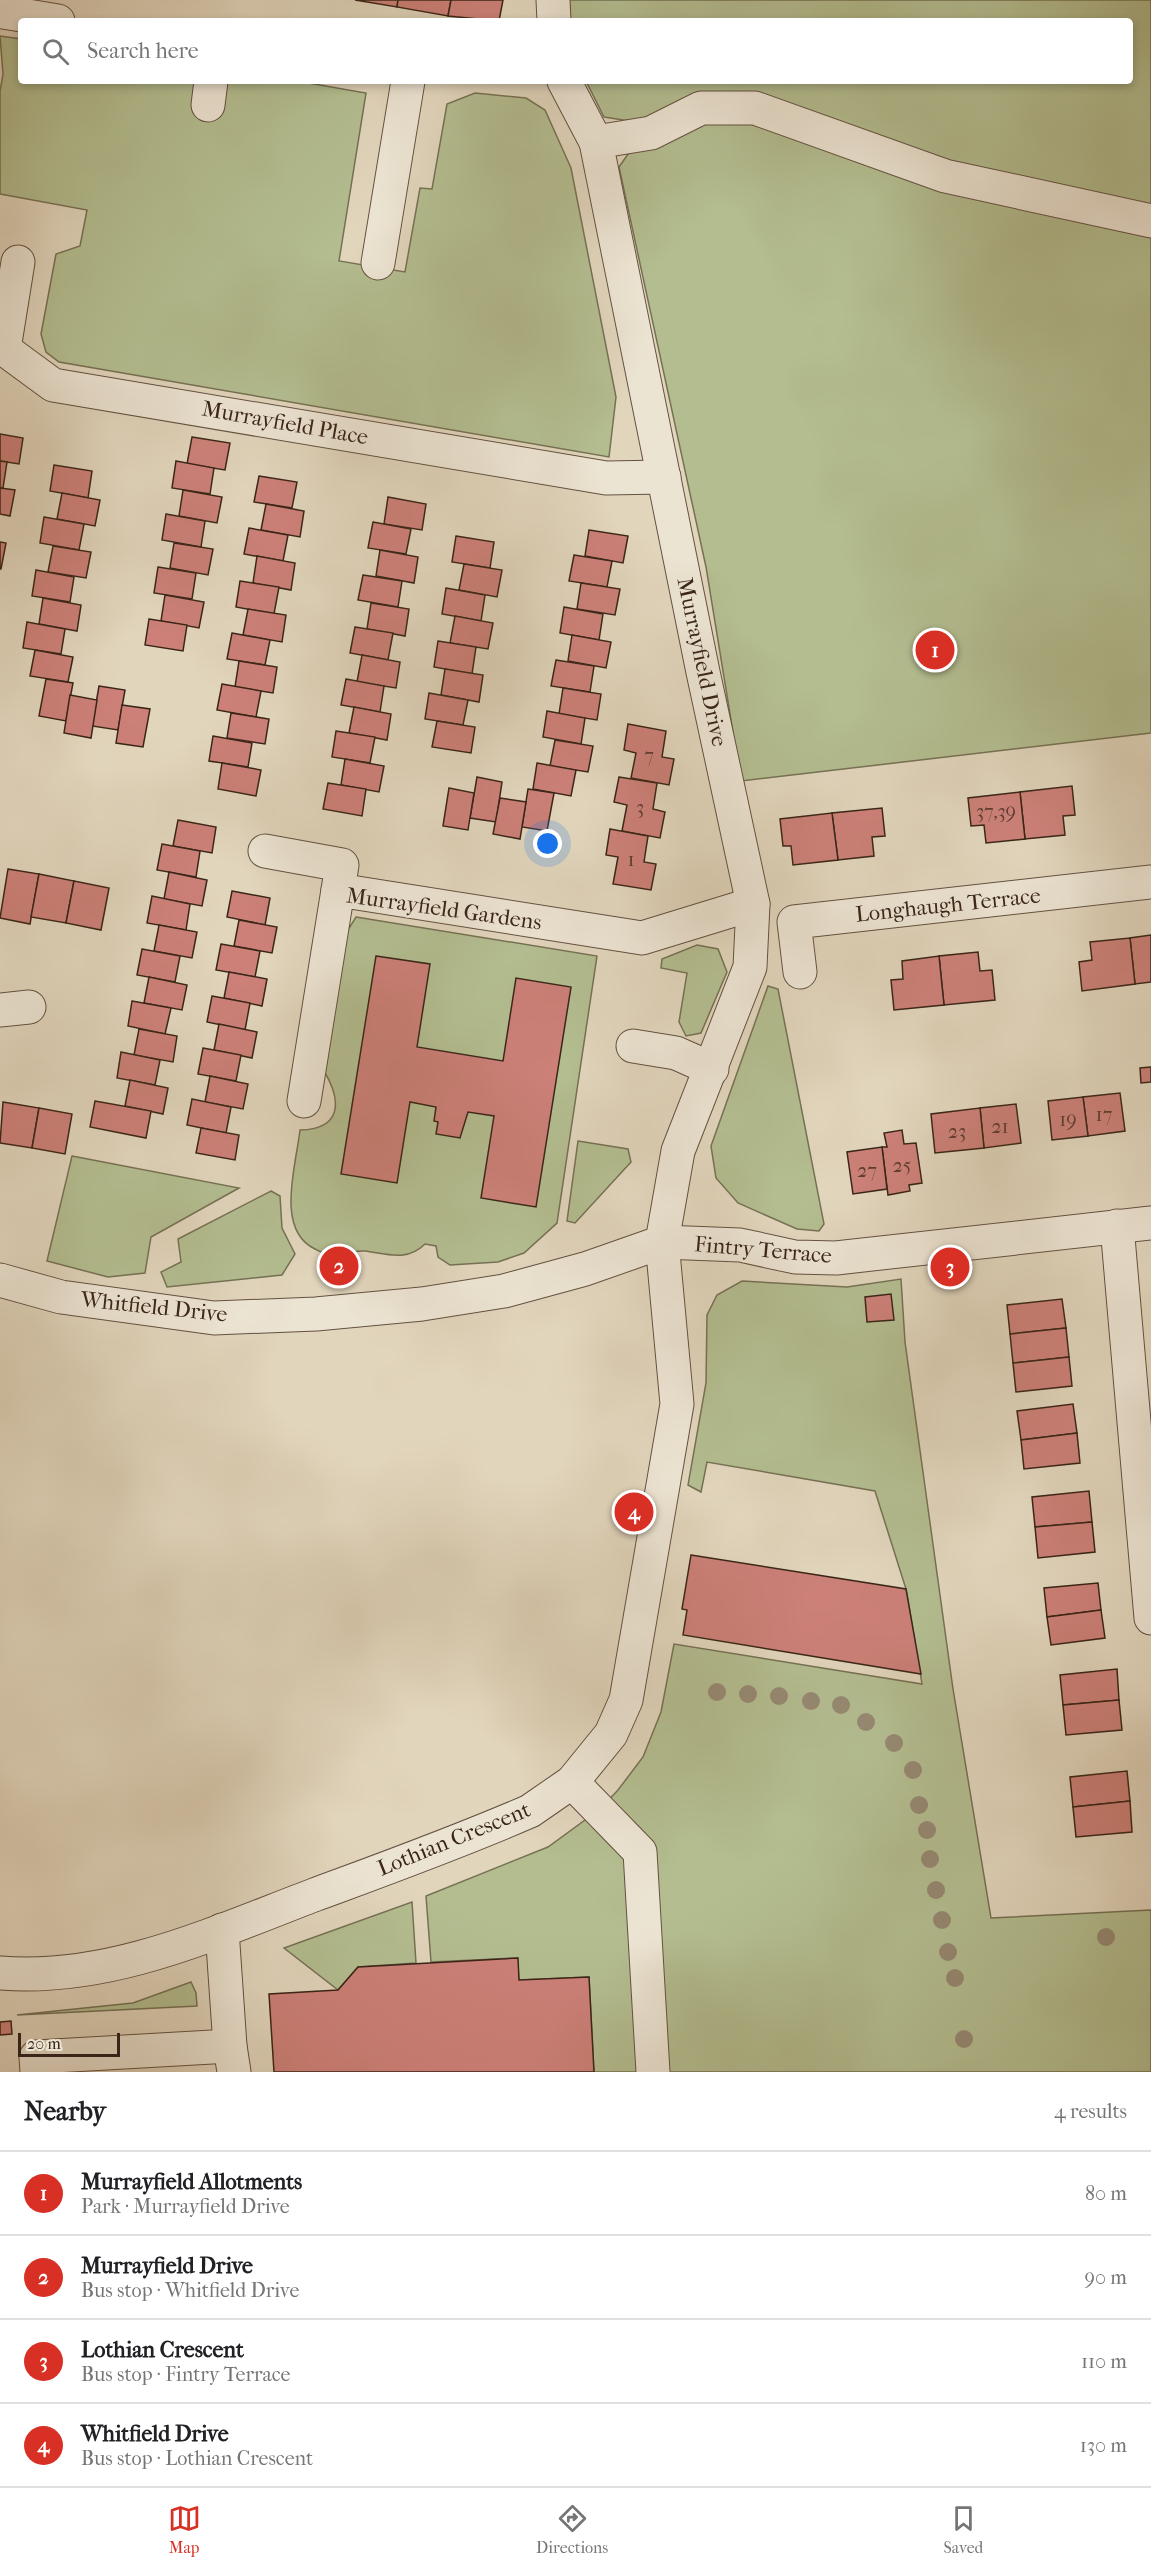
<!DOCTYPE html>
<meta charset="utf-8">
<style>
:root{--surface:#fff;--page:#f2f2f2;--text:#202124;--muted:#757577;--line:#e0e0e0;--accent:#d93025}
body{margin:0;font-family:"IM FELL French Canon",serif;background:var(--page);color:var(--text)}
.scale{position:absolute;left:18px;bottom:15px;width:102px;box-sizing:border-box;padding-left:6px;border:3px solid #3a2518;border-top:0;font-size:16px;line-height:21px;white-space:nowrap;color:#3a2518;-webkit-text-stroke:4px #ece4d3;paint-order:stroke}
.you{position:absolute;left:548px;top:844px;width:21px;height:21px;margin:-15px;border:4px solid #fff;border-radius:50%;background:#1a73e8;box-shadow:0 0 0 9px #1a73e833}
.badge{display:grid;place-items:center;width:39px;height:39px;border-radius:50%;background:var(--accent);color:#fff;font-size:20px;font-weight:700}
.pin{position:absolute;translate:-50% -50%;border:3px solid #fff;box-shadow:0 2px 6px #0006}
.list{margin:0;padding:0;list-style:none}
h2{display:flex;justify-content:space-between;align-items:center;height:78px;margin:0;padding:0 24px;font-size:26px}
h2 small{font-size:20px;font-weight:400;color:var(--muted)}
.list li{display:grid;grid-template-columns:39px 1fr auto;gap:18px;align-items:center;box-sizing:border-box;height:84px;padding:0 24px;border-top:2px solid var(--line)}
.list b{display:block;font-size:22px;white-space:nowrap}
.list p{margin:0;font-size:20px;white-space:nowrap;color:var(--muted)}
.list em{font-size:20px;font-style:normal;color:var(--muted)}
.icon{flex:none;width:33px;height:33px;fill:none;stroke:currentColor;stroke-width:2;stroke-linecap:round;stroke-linejoin:round}
.map{position:relative;flex:none;width:1151px;height:2072px;overflow:hidden}
.search{position:absolute;background:var(--surface);box-shadow:0 3px 9px #0003;left:18px;right:18px;top:18px;height:66px;display:flex;align-items:center;gap:15px;box-sizing:border-box;padding:0 21px;border-radius:6px;color:var(--muted);font-size:22px}
.sheet{height:414px;background:var(--surface)}
nav{display:flex;justify-content:space-around;align-items:center;box-sizing:border-box;height:84px;border-top:2px solid var(--line);background:var(--surface);font-size:16px;color:var(--muted)}
nav a{display:grid;justify-items:center;gap:3px}
nav .on{color:var(--accent)}
.map>svg:first-child{display:block}
.green{fill:#b3bd90;stroke:#767154;stroke-width:1.5}
.building{fill:#cc8078;stroke:#3a2518;stroke-width:1.5}
.lines{fill:none;stroke-linecap:round;stroke-linejoin:round}
.minor-casing{stroke:#645141;stroke-width:35}
.minor{stroke:#ece4d3;stroke-width:33}
.tree{fill:#968972}
.labels{text-anchor:middle;dominant-baseline:central;stroke-width:5;stroke-linejoin:round;paint-order:stroke}
.number-label{font-size:20px;fill:#5e3c30}
.street-label{font-size:22px;fill:#3a2518;stroke:#ece4d3}
</style>
<div class="map">
<svg width="1151" height="2072" viewBox="0 0 1151 2072">
<rect width="100%" height="100%" fill="#e1d5bc"/>
<filter id="stains"><feTurbulence type="fractalNoise" baseFrequency=".00333" numOctaves="4"/><feColorMatrix values="0 0 0 0 .2 0 0 0 0 .09 0 0 0 0 .02 0 0 0 .5 -.17"/></filter>
<radialGradient id="worn" r=".72"><stop offset=".6" stop-color="#630" stop-opacity="0"/><stop offset="1" stop-color="#630" stop-opacity=".3"/></radialGradient>
<g class="green">
<polygon points="568,0 1151,0 1151,733 741,781 706,567 619,167 649,124 604,117 586,81 1130,81 1130,21 565,21 570,8"/>
<polygon points="0,36 21,39 21,81 196,81 221,114 228,81 297,81 366,93 339,261 405,272 420,188 432,189 447,104 475,93 526,98 545,110 571,168 616,397 609,457 59,362 46,352 41,334 56,254 80,246 87,210 0,194 0,91 3,74"/>
<path d="M356,917L597,956L557,1223L524,1253L498,1262L450,1265L438,1257L436,1246L425,1244C407,1262 387,1254 365,1251C352,1250 340,1255 328,1254C323,1254 319,1251 315,1249C275,1230 296,1166 300,1130C342,1129 342,1101 324,1071L346,933Z"/>
<polygon points="697,945 718,949 727,972 701,1033 686,1036 679,1022 687,973 661,968 662,959"/>
<polygon points="768,986 778,989 824,1224 819,1231 797,1229 738,1203 716,1178 711,1146"/>
<polygon points="578,1141 628,1149 631,1162 575,1223 567,1221"/>
<polygon points="72,1156 239,1188 151,1237 145,1273 108,1277 47,1261"/>
<polygon points="271,1191 280,1196 282,1228 295,1254 282,1275 167,1287 161,1272 181,1262 178,1239"/>
<polygon points="901,1279 905,1342 953,1689 991,1918 1151,1910 1151,2072 594,2072 589,1977 519,1980 517,1958 431,1962 426,1896 548,1847 600,1809 618,1790 643,1757 661,1712 674,1644 922,1684 906,1589 875,1491 707,1462 701,1492 688,1485 706,1383 707,1315 717,1295 742,1281 847,1287"/>
<polygon points="412,1902 416,1963 358,1967 338,1990 284,1948"/>
<polygon points="191,1982 196,1993 197,2006 17,2015 133,2003"/>
</g>
<g class="building">
<polygon points="355,0 398,0 397,7"/>
<polygon points="398,0 451,0 448,16 397,7"/>
<polygon points="451,0 503,0 499,21 448,16"/>
<polygon points="0,434 23,438 19,464 0,461"/>
<polygon points="192,437 230,443 225,470 187,464"/>
<polygon points="0,461 7,462 3,488 0,488"/>
<polygon points="176,461 214,468 210,494 172,488"/>
<polygon points="54,465 92,471 88,498 50,491"/>
<polygon points="259,476 297,482 292,508 254,502"/>
<polygon points="0,488 15,490 10,516 0,514"/>
<polygon points="183,490 222,497 217,523 179,516"/>
<polygon points="62,493 100,500 95,526 57,519"/>
<polygon points="388,497 426,504 422,530 384,524"/>
<polygon points="266,504 304,511 300,537 261,530"/>
<polygon points="166,514 205,521 201,547 162,540"/>
<polygon points="44,517 84,524 79,550 40,543"/>
<polygon points="373,522 411,529 406,554 368,548"/>
<polygon points="249,528 288,535 283,561 244,554"/>
<polygon points="589,530 628,536 623,563 585,556"/>
<polygon points="456,536 494,542 490,568 452,562"/>
<polygon points="0,542 6,543 1,569 0,569"/>
<polygon points="174,543 213,549 208,575 170,568"/>
<polygon points="53,546 91,552 86,578 48,572"/>
<polygon points="380,550 418,557 414,583 376,576"/>
<polygon points="574,555 612,561 607,587 569,581"/>
<polygon points="257,556 295,563 291,590 253,583"/>
<polygon points="464,564 502,570 497,597 459,590"/>
<polygon points="158,567 196,573 192,599 154,593"/>
<polygon points="36,570 74,577 70,602 32,596"/>
<polygon points="363,575 402,581 398,607 358,600"/>
<polygon points="240,581 279,587 274,614 236,607"/>
<polygon points="581,583 620,589 615,615 577,609"/>
<polygon points="446,588 485,595 481,621 442,614"/>
<polygon points="165,595 204,602 199,628 161,621"/>
<polygon points="43,598 81,605 77,631 39,624"/>
<polygon points="371,603 409,609 405,636 367,629"/>
<polygon points="564,607 603,614 599,640 560,633"/>
<polygon points="248,609 286,615 282,642 243,635"/>
<polygon points="455,616 493,623 488,649 450,643"/>
<polygon points="149,619 187,625 183,651 145,645"/>
<polygon points="27,622 65,629 61,654 23,648"/>
<polygon points="355,627 393,633 388,660 350,653"/>
<polygon points="232,633 270,640 265,665 227,659"/>
<polygon points="572,635 611,642 606,668 568,661"/>
<polygon points="438,641 476,647 472,674 434,667"/>
<polygon points="35,650 73,657 68,682 30,676"/>
<polygon points="362,655 400,662 396,688 357,682"/>
<polygon points="556,660 594,666 590,692 551,686"/>
<polygon points="239,661 277,667 273,693 235,687"/>
<polygon points="445,669 483,675 479,702 441,695"/>
<polygon points="46,679 73,683 66,721 39,716"/>
<polygon points="346,679 384,686 380,712 341,705"/>
<polygon points="222,684 261,691 256,717 217,710"/>
<polygon points="99,686 125,690 118,730 92,726"/>
<polygon points="563,688 601,694 597,720 559,714"/>
<polygon points="429,693 468,700 463,725 425,719"/>
<polygon points="70,695 97,700 91,738 64,733"/>
<polygon points="122,705 150,709 143,747 116,743"/>
<polygon points="354,707 391,714 387,740 349,733"/>
<polygon points="547,711 585,718 581,744 543,737"/>
<polygon points="231,713 269,719 265,744 227,738"/>
<polygon points="437,721 475,727 471,753 432,747"/>
<polygon points="628,724 666,731 662,757 674,759 669,785 631,778 636,753 624,750"/>
<polygon points="336,731 375,737 370,763 332,757"/>
<polygon points="213,736 252,743 248,767 209,761"/>
<polygon points="555,740 593,746 588,772 550,766"/>
<polygon points="345,759 384,766 379,792 341,785"/>
<polygon points="222,763 261,770 256,796 218,789"/>
<polygon points="537,763 576,770 571,796 533,789"/>
<polygon points="477,777 502,782 496,822 470,818"/>
<polygon points="619,777 657,783 653,809 665,812 660,838 622,831 627,805 614,802"/>
<polygon points="328,783 366,789 362,816 323,809"/>
<polygon points="1072,786 1075,815 1063,816 1065,835 1025,839 1020,792"/>
<polygon points="449,788 474,793 468,830 443,826"/>
<polygon points="528,789 554,793 547,831 522,827"/>
<polygon points="1020,792 1025,839 986,843 984,825 971,826 968,798"/>
<polygon points="500,798 526,802 520,839 493,834"/>
<polygon points="882,808 885,836 872,837 874,856 838,860 832,813"/>
<polygon points="832,813 838,860 793,865 791,846 783,846 780,819"/>
<polygon points="178,820 216,827 212,853 173,846"/>
<polygon points="610,829 648,836 644,862 656,864 651,890 613,884 618,857 606,855"/>
<polygon points="162,844 200,851 196,877 157,870"/>
<polygon points="8,869 39,874 30,924 0,918"/>
<polygon points="169,872 207,880 202,906 164,899"/>
<polygon points="39,874 74,881 66,923 31,917"/>
<polygon points="74,881 109,888 101,930 66,923"/>
<polygon points="232,891 270,898 265,925 227,917"/>
<polygon points="152,896 190,904 186,930 147,923"/>
<polygon points="239,920 277,927 272,953 234,946"/>
<polygon points="159,925 197,932 192,958 154,951"/>
<polygon points="1151,935 1151,982 1135,984 1130,938"/>
<polygon points="1130,938 1135,984 1082,991 1079,962 1092,960 1090,942"/>
<polygon points="221,944 260,951 255,977 216,970"/>
<polygon points="142,949 180,956 175,982 137,975"/>
<polygon points="978,952 980,971 992,970 995,1000 944,1005 939,956"/>
<polygon points="376,956 430,964 417,1047 503,1061 516,978 571,987 536,1207 481,1198 494,1116 468,1112 460,1138 436,1134 438,1122 434,1121 436,1107 410,1102 397,1183 341,1174"/>
<polygon points="939,956 944,1005 894,1010 891,980 903,979 902,961"/>
<polygon points="229,972 267,979 262,1006 224,998"/>
<polygon points="149,977 187,985 182,1010 144,1003"/>
<polygon points="212,996 250,1003 245,1030 207,1022"/>
<polygon points="132,1001 171,1008 165,1034 128,1026"/>
<polygon points="219,1024 257,1032 252,1058 214,1050"/>
<polygon points="139,1029 177,1036 173,1062 134,1055"/>
<polygon points="203,1048 241,1055 236,1081 198,1074"/>
<polygon points="121,1052 160,1060 155,1085 117,1078"/>
<polygon points="1151,1067 1151,1082 1141,1083 1140,1068"/>
<polygon points="210,1076 248,1084 243,1109 205,1102"/>
<polygon points="130,1080 168,1088 163,1114 125,1106"/>
<polygon points="1120,1093 1125,1131 1088,1136 1083,1097"/>
<polygon points="1083,1097 1088,1136 1052,1140 1048,1101"/>
<polygon points="192,1099 231,1107 226,1133 187,1125"/>
<polygon points="95,1101 151,1111 146,1138 90,1127"/>
<polygon points="3,1102 39,1108 32,1148 0,1143"/>
<polygon points="1016,1104 1021,1143 984,1148 980,1108"/>
<polygon points="39,1108 72,1114 65,1154 32,1148"/>
<polygon points="980,1108 984,1148 935,1153 931,1114"/>
<polygon points="201,1128 239,1135 235,1160 196,1153"/>
<polygon points="902,1130 904,1144 916,1143 922,1183 909,1185 910,1191 888,1195 882,1147 887,1147 884,1133"/>
<polygon points="882,1147 887,1189 853,1194 847,1152"/>
<polygon points="891,1294 894,1320 867,1322 865,1297"/>
<polygon points="1062,1299 1066,1328 1010,1334 1007,1305"/>
<polygon points="1066,1328 1069,1357 1013,1363 1010,1334"/>
<polygon points="1069,1357 1072,1386 1016,1392 1013,1363"/>
<polygon points="1073,1404 1077,1433 1021,1440 1017,1411"/>
<polygon points="1077,1433 1080,1463 1024,1469 1021,1440"/>
<polygon points="1089,1491 1092,1522 1035,1527 1032,1497"/>
<polygon points="1092,1522 1095,1552 1038,1558 1035,1527"/>
<polygon points="691,1555 906,1589 921,1674 683,1635 687,1610 682,1609"/>
<polygon points="1098,1583 1101,1610 1047,1617 1044,1588"/>
<polygon points="1101,1610 1105,1638 1051,1645 1047,1617"/>
<polygon points="1117,1669 1119,1700 1063,1705 1060,1675"/>
<polygon points="1119,1700 1122,1730 1066,1735 1063,1705"/>
<polygon points="1127,1771 1130,1801 1073,1807 1070,1777"/>
<polygon points="1130,1801 1132,1832 1076,1837 1073,1807"/>
<polygon points="518,1958 519,1980 589,1977 594,2072 274,2072 269,1994 338,1990 358,1967"/>
<polygon points="11,2021 12,2034 0,2035 0,2022"/>
</g>
<g class="lines">
<g class="minor-casing">
<g id="minor">
<polyline points="553,0 554,21"/>
<polyline points="3,12 58,21"/>
<polyline points="208,105 211,81"/>
<polyline points="596,142 651,133 701,108 755,108 945,176 1151,221"/>
<polyline points="18,262 4,349 53,385 606,478 664,477"/>
<polyline points="378,263 408,81"/>
<polyline points="265,851 342,865 338,890"/>
<polyline points="800,972 794,922 1151,882"/>
<polyline points="0,1010 29,1007"/>
<polyline points="633,1046 676,1053 712,1069"/>
<polyline points="304,1101 338,890 642,938 753,904"/>
<polyline points="1117,1226 1151,1618"/>
<polyline points="0,1280 61,1297 214,1318 316,1314 422,1304 504,1291 585,1269 662,1242 740,1245 795,1257 836,1258 1151,1223"/>
<polyline points="572,1782 640,1852 653,2072"/>
<polyline points="222,1930 230,2046 234,2072"/>
<path d="M0,1973C110,1982 214,1933 314,1895C387,1868 459,1842 530,1811L572,1782L611,1734L626,1700L677,1404L662,1242L678,1151L750,967L753,904L703,672L596,142L564,81"/>
<polyline points="37,2072 36,2057 230,2046"/>
</g>
</g>
<use href="#minor" class="minor"/>
</g>
<g class="tree">
<circle cx="717" cy="1692" r="9"/>
<circle cx="748" cy="1694" r="9"/>
<circle cx="779" cy="1696" r="9"/>
<circle cx="811" cy="1701" r="9"/>
<circle cx="841" cy="1705" r="9"/>
<circle cx="866" cy="1722" r="9"/>
<circle cx="894" cy="1743" r="9"/>
<circle cx="913" cy="1770" r="9"/>
<circle cx="919" cy="1805" r="9"/>
<circle cx="927" cy="1830" r="9"/>
<circle cx="930" cy="1859" r="9"/>
<circle cx="936" cy="1890" r="9"/>
<circle cx="942" cy="1920" r="9"/>
<circle cx="1106" cy="1937" r="9"/>
<circle cx="948" cy="1952" r="9"/>
<circle cx="955" cy="1978" r="9"/>
<circle cx="964" cy="2039" r="9"/>
</g>
<g class="labels">
<g class="number-label">
<text x="649" y="755">7</text>
<text x="640" y="807">3</text>
<text x="996" y="811">37,39</text>
<text x="631" y="859">1</text>
<text x="1104" y="1114">17</text>
<text x="1068" y="1119">19</text>
<text x="1000" y="1126">21</text>
<text x="957" y="1131">23</text>
<text x="902" y="1165">25</text>
<text x="867" y="1170">27</text>
</g>
<g class="street-label">
<text transform="translate(285 423) rotate(10)">Murrayfield Place</text>
<text transform="translate(702 662) rotate(78)">Murrayfield Drive</text>
<text transform="translate(948 905) rotate(-6)">Longhaugh Terrace</text>
<text transform="translate(444 909) rotate(8)">Murrayfield Gardens</text>
<text transform="translate(763 1250) rotate(5)">Fintry Terrace</text>
<text transform="translate(154 1307) rotate(6)">Whitfield Drive</text>
<text transform="translate(454 1839) rotate(-22)">Lothian Crescent</text>
</g>
</g>
<rect width="100%" height="100%" filter="url(#stains)"/>
<rect width="100%" height="100%" fill="url(#worn)"/>
</svg>
<div class="scale">20 m</div>
<div class="you"></div>
<div class="pin badge" style="left:935px;top:650px">1</div>
<div class="pin badge" style="left:339px;top:1266px">2</div>
<div class="pin badge" style="left:950px;top:1267px">3</div>
<div class="pin badge" style="left:634px;top:1512px">4</div>
<div class="search"><svg class="icon" aria-label="search" viewBox="0 0 24 24"><circle cx="10" cy="10" r="6"/><path d="M15 15l6 6"/></svg>Search here</div>
</div>
<section class="sheet">
<h2>Nearby<small>4 results</small></h2>
<ul class="list">
<li><span class="badge">1</span><div><b>Murrayfield Allotments</b><p>Park · Murrayfield Drive</p></div><em>80 m</em></li>
<li><span class="badge">2</span><div><b>Murrayfield Drive</b><p>Bus stop · Whitfield Drive</p></div><em>90 m</em></li>
<li><span class="badge">3</span><div><b>Lothian Crescent</b><p>Bus stop · Fintry Terrace</p></div><em>110 m</em></li>
<li><span class="badge">4</span><div><b>Whitfield Drive</b><p>Bus stop · Lothian Crescent</p></div><em>130 m</em></li>
</ul>
</section>
<nav>
<a class="on"><svg class="icon" aria-label="map" viewBox="0 0 24 24"><path d="M3 6l6-2 6 2 6-2v14l-6 2-6-2-6 2zM9 4v14M15 6v14"/></svg>Map</a>
<a><svg class="icon" aria-label="directions" viewBox="0 0 24 24"><path d="M12 3l9 9-9 9-9-9zM9 14v-3h6M13 9l2 2-2 2"/></svg>Directions</a>
<a><svg class="icon" aria-label="saved" viewBox="0 0 24 24"><path d="M7 4h10v16l-5-4-5 4z"/></svg>Saved</a>
</nav>
